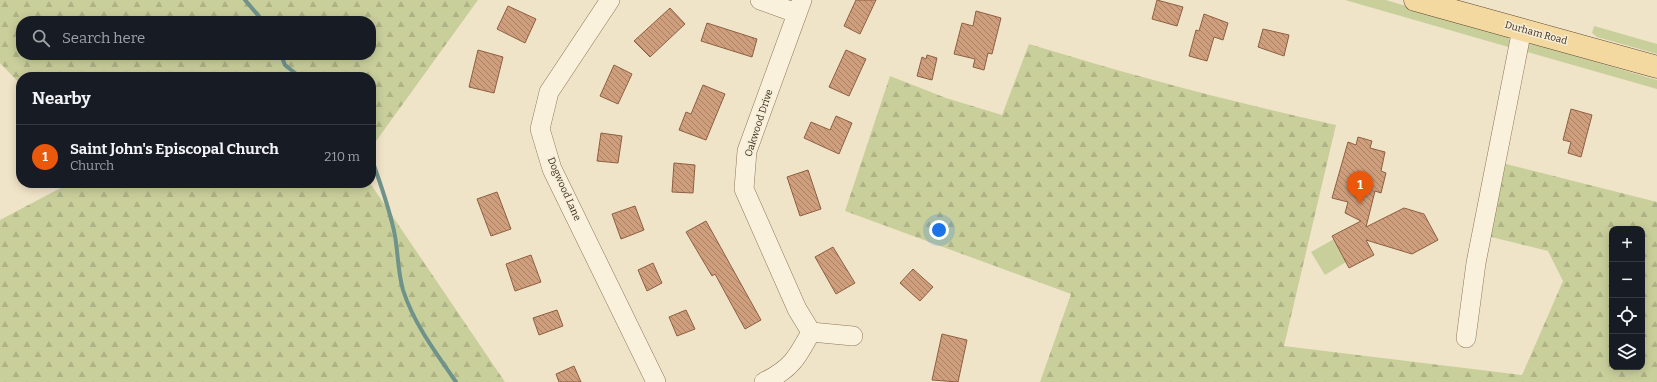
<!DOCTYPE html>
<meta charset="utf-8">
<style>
:root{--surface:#171b24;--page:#20242c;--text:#f1f3f6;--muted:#9ea1a6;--line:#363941;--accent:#ea580c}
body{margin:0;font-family:Bitter,serif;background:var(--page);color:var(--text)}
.controls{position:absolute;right:12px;bottom:12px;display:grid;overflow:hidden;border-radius:8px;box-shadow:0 2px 10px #0003}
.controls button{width:36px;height:36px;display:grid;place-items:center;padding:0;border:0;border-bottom:1px solid var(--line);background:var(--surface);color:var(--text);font:20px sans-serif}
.you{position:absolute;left:939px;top:230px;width:14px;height:14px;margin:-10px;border:3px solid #fff;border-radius:50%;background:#1a73e8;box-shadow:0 0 0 6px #1a73e833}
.badge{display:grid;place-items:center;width:26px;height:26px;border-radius:50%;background:var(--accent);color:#fff;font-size:13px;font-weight:700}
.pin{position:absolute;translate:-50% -33px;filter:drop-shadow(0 1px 2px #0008)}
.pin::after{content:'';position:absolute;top:21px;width:14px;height:12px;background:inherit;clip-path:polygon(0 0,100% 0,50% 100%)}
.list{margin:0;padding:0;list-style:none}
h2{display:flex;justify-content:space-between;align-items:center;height:52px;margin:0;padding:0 16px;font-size:17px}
h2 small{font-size:13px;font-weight:400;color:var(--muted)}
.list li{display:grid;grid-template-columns:26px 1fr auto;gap:12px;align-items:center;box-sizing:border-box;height:64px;padding:0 16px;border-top:1px solid var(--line)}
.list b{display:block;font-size:15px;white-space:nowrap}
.list p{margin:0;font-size:13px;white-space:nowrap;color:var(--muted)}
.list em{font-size:13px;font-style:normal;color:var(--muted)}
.icon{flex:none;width:22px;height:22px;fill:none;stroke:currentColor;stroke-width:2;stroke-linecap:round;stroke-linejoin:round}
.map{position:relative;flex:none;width:1657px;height:382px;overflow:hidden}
.search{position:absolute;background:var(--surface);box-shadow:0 2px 10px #0003;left:16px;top:16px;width:360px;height:44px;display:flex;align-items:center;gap:10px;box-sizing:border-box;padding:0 14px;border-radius:16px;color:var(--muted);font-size:15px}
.panel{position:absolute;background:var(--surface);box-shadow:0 2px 10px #0003;left:16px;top:72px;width:360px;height:116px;border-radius:16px}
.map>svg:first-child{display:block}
.green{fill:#c9cf9b}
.forest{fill:url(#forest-firs);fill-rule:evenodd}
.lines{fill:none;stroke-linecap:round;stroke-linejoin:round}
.stream{stroke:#6f938a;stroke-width:4}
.building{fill:url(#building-back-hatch);stroke:#8d5f41}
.minor-casing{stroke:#8d765c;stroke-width:20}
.major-casing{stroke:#5b4430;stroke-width:23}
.minor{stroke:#faf1dc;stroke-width:19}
.major{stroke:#f3d9a0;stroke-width:22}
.labels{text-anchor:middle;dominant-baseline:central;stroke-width:3;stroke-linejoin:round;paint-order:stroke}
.street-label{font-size:10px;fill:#3d2e20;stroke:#f7eed8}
</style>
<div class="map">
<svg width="1657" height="382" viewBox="0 0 1657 382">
<defs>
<pattern id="forest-firs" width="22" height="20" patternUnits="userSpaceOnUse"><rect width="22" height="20" fill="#c9cf9b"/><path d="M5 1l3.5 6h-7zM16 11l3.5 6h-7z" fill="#aeb285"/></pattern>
<pattern id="building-back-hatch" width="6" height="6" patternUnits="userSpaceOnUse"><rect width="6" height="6" fill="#cf9f7d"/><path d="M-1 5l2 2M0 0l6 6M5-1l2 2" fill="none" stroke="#a98266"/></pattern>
</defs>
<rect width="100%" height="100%" fill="#f0e4c8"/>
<g class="green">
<polygon points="1345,0 1386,0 1507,36 1510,40 1512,48"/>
<polygon points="1594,26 1657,44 1657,54 1597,37 1592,33"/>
<polygon points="1531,43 1657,80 1657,89 1524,51 1527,45"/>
<polygon points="1334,239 1346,262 1325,275 1311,252"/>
</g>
<g class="forest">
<path d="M0,0H478L371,148V77H21V85L0,63ZM21,21H371V55H21Z"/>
<path d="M1029,44C1130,75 1232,102 1336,125L1284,346L1522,375L1563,281L1548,251L1487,236L1502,163L1657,202V382H1040L1071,294L845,211L890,76L946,98L1002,115ZM1612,229H1642V367H1612Z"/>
<polygon points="70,183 370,183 505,382 0,382 0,220"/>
</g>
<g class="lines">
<g class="stream">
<polyline points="245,0 263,21"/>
<polyline points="281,55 285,65 300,77"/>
<path d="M371,157C380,183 390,209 395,236C398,253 398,273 403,290C414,324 436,353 456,382"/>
</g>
</g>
<g class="building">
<polygon points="856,0 876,0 860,34 844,26"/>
<polygon points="1157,0 1183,7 1177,26 1152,19"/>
<polygon points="508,6 536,19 525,43 497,29"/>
<polygon points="670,8 685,24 650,57 634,41"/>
<polygon points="976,11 1001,18 992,54 988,53 984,70 973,67 975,59 954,54 962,23 973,26"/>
<polygon points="1204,14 1228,23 1223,40 1214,37 1207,61 1189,56 1196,30 1199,31"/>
<polygon points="707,23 757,39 752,57 701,41"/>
<polygon points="1263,29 1289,35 1284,56 1258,47"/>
<polygon points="478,50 503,57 494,93 469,87"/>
<polygon points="846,50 866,59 849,96 829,87"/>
<polygon points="927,55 937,58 932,80 917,76 922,57 926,59"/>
<polygon points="614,65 632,74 618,104 600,96"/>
<polygon points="703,85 725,94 706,140 679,130 686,112 691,114"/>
<polygon points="1571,109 1592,115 1581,157 1568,153 1571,142 1563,140"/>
<polygon points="836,116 852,123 839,154 804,138 811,122 830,130"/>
<polygon points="601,133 622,136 618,163 597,161"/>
<polygon points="1358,137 1372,141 1370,148 1385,152 1381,171 1386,173 1381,193 1375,191 1366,227 1404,208 1424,214 1438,240 1412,254 1366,240 1374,255 1349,268 1332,236 1361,221 1345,213 1348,202 1332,198 1348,142 1356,145"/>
<polygon points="674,163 695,165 693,193 672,192"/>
<polygon points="808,170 821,209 800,216 787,177"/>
<polygon points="497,192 511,229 491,236 477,199"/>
<polygon points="635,206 644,230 621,239 612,214"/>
<polygon points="706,221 761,320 745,329 715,274 712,276 686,232"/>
<polygon points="833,247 855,283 836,294 815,257"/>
<polygon points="531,255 541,282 515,291 506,264"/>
<polygon points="653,263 662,283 647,291 638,270"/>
<polygon points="913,269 933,287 920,301 900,283"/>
<polygon points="557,310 563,326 539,335 533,318"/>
<polygon points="686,310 695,329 677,336 669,317"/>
<polygon points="942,334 967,340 958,382 932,380"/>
<polygon points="574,366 581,382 559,382 556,374"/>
</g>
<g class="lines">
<g class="minor-casing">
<g id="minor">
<polyline points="610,0 549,92 540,129 552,169 656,382"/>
<polyline points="760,0 796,13"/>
<polyline points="802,0 747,151 744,189 797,309 811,332"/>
<polyline points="811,332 853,336"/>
<polyline points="1466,338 1476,263 1522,29"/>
<path d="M764,382C791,369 797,358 811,332"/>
</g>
</g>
<g class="major-casing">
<polyline id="major" points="1415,0 1657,67"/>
</g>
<use href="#minor" class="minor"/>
<use href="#major" class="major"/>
</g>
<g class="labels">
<g class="street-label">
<text transform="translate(1536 33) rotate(15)">Durham Road</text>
<text transform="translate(759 123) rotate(-72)">Oakwood Drive</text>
<text transform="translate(564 189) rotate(66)">Dogwood Lane</text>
</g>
</g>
</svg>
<div class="controls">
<button>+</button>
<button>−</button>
<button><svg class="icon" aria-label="locate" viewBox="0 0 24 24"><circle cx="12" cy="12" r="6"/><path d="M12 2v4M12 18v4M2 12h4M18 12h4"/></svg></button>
<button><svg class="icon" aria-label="layers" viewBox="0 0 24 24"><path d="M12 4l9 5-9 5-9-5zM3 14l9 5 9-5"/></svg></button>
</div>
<div class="you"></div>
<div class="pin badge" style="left:1360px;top:204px">1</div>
<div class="search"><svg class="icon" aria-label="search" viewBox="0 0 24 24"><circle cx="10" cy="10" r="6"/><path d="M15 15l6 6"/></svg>Search here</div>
<section class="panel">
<h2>Nearby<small></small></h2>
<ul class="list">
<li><span class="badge">1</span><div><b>Saint John's Episcopal Church</b><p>Church</p></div><em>210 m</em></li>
</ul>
</section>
</div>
